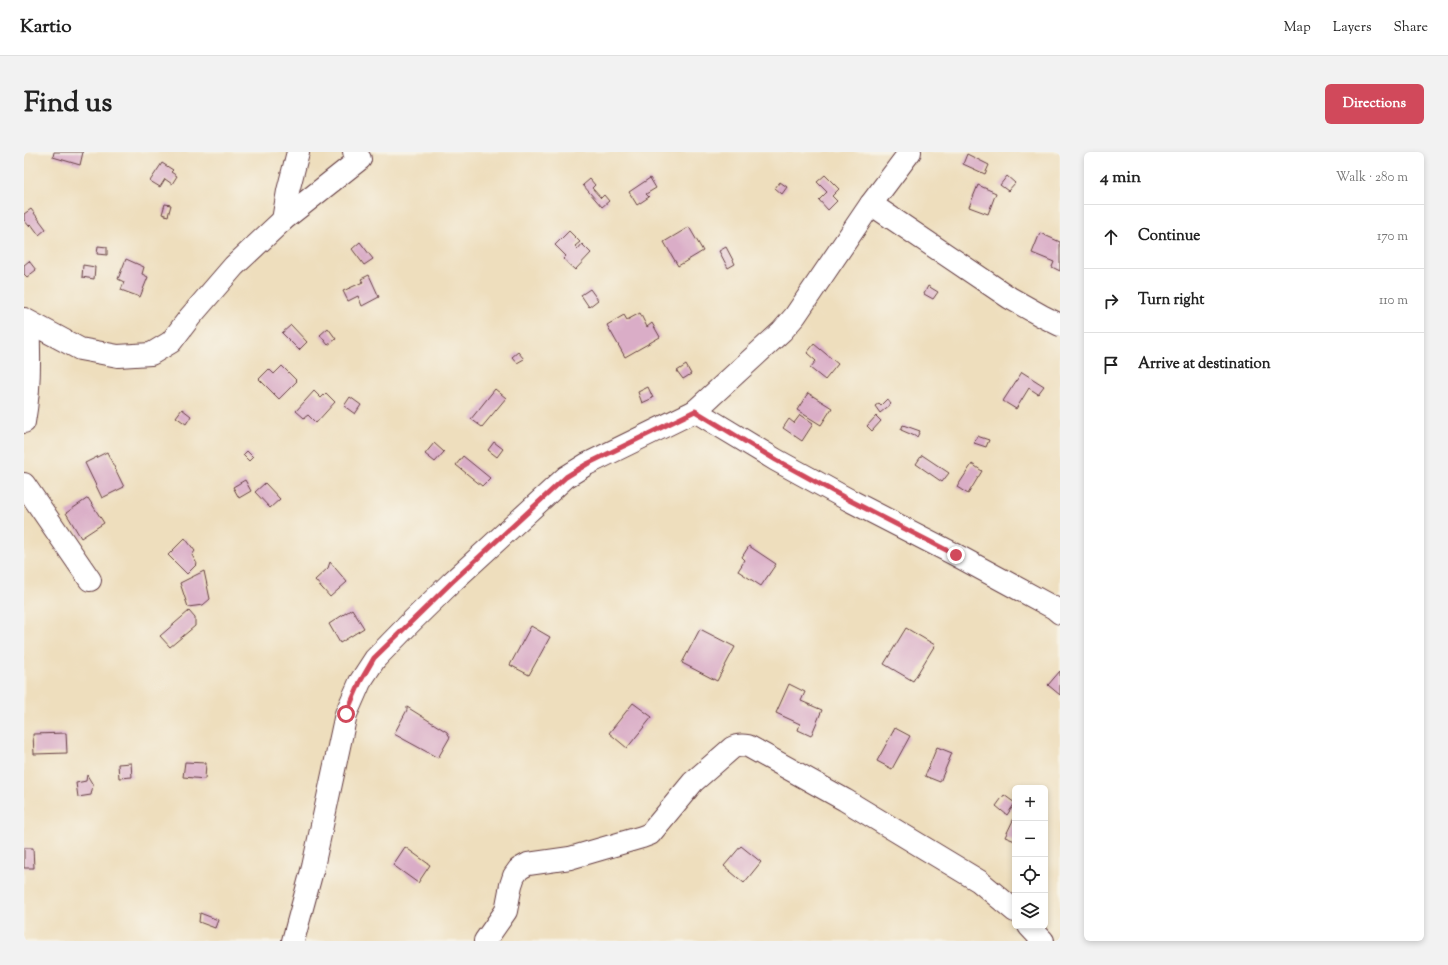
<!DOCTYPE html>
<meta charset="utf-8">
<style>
:root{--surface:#fff;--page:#f2f2f2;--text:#222;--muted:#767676;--line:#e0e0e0;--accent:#d1495b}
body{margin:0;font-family:"Sorts Mill Goudy",serif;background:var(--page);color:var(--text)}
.controls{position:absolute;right:12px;bottom:12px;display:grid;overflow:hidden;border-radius:6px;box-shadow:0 2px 6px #0003}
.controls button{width:36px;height:36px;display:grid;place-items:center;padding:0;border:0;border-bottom:1px solid var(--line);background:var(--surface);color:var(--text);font:20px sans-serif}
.stop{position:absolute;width:12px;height:12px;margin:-9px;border:3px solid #d1495b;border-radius:50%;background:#fff}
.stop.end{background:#d1495b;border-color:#fff;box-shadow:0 1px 4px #0008}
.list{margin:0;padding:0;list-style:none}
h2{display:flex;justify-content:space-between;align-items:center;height:52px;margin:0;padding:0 16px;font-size:17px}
h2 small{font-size:13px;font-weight:400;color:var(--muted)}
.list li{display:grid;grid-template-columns:26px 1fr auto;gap:12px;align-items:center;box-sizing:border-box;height:64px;padding:0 16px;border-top:1px solid var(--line)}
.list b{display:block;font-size:15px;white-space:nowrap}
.list em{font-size:13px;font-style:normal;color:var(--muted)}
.icon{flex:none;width:22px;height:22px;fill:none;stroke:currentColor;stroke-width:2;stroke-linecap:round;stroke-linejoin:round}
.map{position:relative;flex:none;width:1036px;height:789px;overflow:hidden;border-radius:6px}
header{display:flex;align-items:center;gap:24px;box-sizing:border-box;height:56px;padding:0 20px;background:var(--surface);border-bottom:1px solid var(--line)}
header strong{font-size:19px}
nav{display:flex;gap:22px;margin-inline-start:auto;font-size:14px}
.intro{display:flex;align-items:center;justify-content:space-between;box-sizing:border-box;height:96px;padding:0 24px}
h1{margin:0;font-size:28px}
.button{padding:10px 18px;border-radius:6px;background:var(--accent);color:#fff;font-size:14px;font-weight:700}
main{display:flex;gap:24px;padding:0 24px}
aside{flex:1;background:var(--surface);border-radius:6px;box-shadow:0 2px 6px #0003}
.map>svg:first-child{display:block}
.building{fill:#daadc7}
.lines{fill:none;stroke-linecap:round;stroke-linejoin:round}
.minor-casing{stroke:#633c41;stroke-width:24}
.minor{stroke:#fff;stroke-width:22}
.route{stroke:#d1495b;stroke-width:5}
</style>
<header>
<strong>Kartio</strong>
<nav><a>Map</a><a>Layers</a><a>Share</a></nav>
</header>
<div class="intro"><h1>Find us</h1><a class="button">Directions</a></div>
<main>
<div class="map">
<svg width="1036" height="789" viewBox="0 0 1036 789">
<rect width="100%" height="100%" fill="#f7f3e8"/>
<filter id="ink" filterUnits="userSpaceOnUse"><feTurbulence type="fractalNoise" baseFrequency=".025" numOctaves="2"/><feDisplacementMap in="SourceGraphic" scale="8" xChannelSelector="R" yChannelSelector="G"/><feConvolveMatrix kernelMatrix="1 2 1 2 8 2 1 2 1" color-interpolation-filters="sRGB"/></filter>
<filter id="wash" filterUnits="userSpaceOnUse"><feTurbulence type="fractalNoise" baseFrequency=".012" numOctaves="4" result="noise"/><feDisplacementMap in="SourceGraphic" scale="16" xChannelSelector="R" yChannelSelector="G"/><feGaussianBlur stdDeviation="0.9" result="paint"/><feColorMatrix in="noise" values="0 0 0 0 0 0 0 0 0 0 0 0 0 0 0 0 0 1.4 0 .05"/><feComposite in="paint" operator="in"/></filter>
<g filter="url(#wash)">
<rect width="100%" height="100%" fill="#eedebd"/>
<g id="blocks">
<g class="building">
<polygon points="30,0 59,0 56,13 29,5"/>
<polygon points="943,2 965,13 961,22 939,12"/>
<polygon points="138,11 149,18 147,20 153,24 148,32 141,27 136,35 126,29"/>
<polygon points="801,23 815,37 808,44 813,49 804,58 795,48 803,40 793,30"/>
<polygon points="983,24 991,31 984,39 976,33"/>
<polygon points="626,26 632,36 622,42 625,45 613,53 605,40"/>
<polygon points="566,27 571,33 568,36 577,46 580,43 585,49 578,55 559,33"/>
<polygon points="756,30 763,35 758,42 751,36"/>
<polygon points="954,33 972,41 964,62 945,55"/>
<polygon points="141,52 147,53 144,64 138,62"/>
<polygon points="7,57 22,77 15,83 7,72 5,74 0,68 0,62"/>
<polygon points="665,75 679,99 654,114 640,90"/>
<polygon points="545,79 556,90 551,94 554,97 558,92 567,101 551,118 539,107 542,104 531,93"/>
<polygon points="1016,81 1036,90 1036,119 1028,115 1030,110 1008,101"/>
<polygon points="336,90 349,107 340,113 328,97"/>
<polygon points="74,94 83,95 83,103 73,102"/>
<polygon points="702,95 711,112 704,116 695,99"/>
<polygon points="102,107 120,115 118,122 124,125 116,145 97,138 100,130 94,127"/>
<polygon points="5,109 12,118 3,125 0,122 0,113"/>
<polygon points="59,113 71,115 70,127 58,125"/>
<polygon points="345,123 355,145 338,154 334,144 324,149 319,139 339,130 337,127"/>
<polygon points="904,134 914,140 909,147 900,142"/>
<polygon points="566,137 574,148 565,155 557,143"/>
<polygon points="616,161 623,175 628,171 636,185 601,205 583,173 600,163 603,168"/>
<polygon points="267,173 283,190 275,198 258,181"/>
<polygon points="304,176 312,187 304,193 296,183"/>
<polygon points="790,192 814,212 801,228 786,216 792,209 783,201"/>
<polygon points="494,200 500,207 493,211 488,205"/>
<polygon points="662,213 667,222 659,227 653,219"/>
<polygon points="258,214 273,229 255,247 235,227 245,217 250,222"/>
<polygon points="998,220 1020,234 1014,242 1005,236 992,257 979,249"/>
<polygon points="624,235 629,246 618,251 614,240"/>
<polygon points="471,237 482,246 458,275 447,267"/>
<polygon points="290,239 297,246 302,241 311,250 292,271 284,263 280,266 272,259"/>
<polygon points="784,241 808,256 797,273 773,258"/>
<polygon points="326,245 337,253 331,262 320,254"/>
<polygon points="863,247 867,252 856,261 851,254 855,251 857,253"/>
<polygon points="158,257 167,264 162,272 152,265"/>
<polygon points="776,263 789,272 778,289 759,276 765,267 770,271"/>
<polygon points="852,264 857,269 848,279 843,274"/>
<polygon points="879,273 896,279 893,285 877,278"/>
<polygon points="953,284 965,288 962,295 950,291"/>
<polygon points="470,290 479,297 473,305 464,298"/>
<polygon points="410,291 420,300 411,310 401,302"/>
<polygon points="223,299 229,305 225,309 219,303"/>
<polygon points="83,300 100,335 78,346 61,311"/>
<polygon points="898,303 925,321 918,330 892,312"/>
<polygon points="439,304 466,326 458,334 432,313"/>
<polygon points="948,312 958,319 944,342 933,335"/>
<polygon points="221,328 227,339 215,346 209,335"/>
<polygon points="241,331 256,347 246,356 231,340"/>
<polygon points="64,346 80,371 57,386 42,361"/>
<polygon points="161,386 171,399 168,403 173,412 163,422 144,403"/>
<polygon points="725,394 752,412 737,434 714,419 721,408 718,405"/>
<polygon points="306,410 323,430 306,445 291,428 304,416"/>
<polygon points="180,419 186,447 179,453 164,455 156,431"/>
<polygon points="328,457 340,476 316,491 305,472"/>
<polygon points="165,459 171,466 171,474 146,495 136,484"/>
<polygon points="507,474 526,485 505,523 486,513"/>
<polygon points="882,476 911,493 889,529 860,512"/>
<polygon points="676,477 711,495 693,529 658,511"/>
<polygon points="1036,519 1036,543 1024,533"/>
<polygon points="765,532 781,540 777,549 798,558 787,584 774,578 776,572 752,561"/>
<polygon points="609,551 628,565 603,596 585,581"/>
<polygon points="383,555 423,580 426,585 414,606 370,582 383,558"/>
<polygon points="871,576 886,584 868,617 853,609"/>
<polygon points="42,581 43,601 10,602 9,582"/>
<polygon points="913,595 928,601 916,630 901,624"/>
<polygon points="161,610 182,611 181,627 159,625"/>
<polygon points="107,611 108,625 95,626 94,612"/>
<polygon points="63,623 69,633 67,643 54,645 52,631 62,629"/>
<polygon points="980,643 991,651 983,663 972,654"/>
<polygon points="991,664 991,689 981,685"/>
<polygon points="717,694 737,710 720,731 700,714"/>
<polygon points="381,695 406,713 394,731 369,713"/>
<polygon points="0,696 9,696 10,716 0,716"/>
<polygon points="176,761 194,768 191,776 175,770"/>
</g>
</g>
</g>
<g filter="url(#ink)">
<use href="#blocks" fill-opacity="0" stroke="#633c41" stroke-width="1"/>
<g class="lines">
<g class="minor-casing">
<g id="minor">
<polyline points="847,52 986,146 1018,164 1036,173"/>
<polyline points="259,68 264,39 274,0"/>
<polyline points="0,167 56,197 94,204 127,202 147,190 166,165 210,114 259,68 336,7 330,0"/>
<polyline points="671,259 752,308 825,348 932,403 1030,456 1036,461"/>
<path d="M0,270C6,237 6,204 4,170"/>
<polyline points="0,332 66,428"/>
<polyline points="1005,774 1019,789"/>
<polyline points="269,789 289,715 322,562 336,530 351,507 389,468 428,430 542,325 563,312 671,259 758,179 771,164 847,52 886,0"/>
<path d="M461,789L482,759L487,733L490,724L495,717L504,712L546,706L618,685L626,682L669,630L708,596C713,593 718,593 724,594L821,648L955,729L991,759"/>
</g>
</g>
<use href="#minor" class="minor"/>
</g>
</g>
<g class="lines" filter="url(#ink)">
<polyline class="route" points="322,562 336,530 350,506 428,430 542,325 563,312 671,259 752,308 825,348 932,403"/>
</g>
</svg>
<div class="controls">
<button>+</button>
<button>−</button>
<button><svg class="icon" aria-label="locate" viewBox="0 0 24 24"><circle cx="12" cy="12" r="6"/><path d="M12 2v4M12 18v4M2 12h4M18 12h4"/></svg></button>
<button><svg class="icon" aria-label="layers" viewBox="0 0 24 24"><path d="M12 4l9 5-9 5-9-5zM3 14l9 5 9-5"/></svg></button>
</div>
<div class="stop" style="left:322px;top:562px"></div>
<div class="stop end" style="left:932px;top:403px"></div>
</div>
<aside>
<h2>4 min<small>Walk · 280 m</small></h2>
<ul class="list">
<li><svg class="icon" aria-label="ahead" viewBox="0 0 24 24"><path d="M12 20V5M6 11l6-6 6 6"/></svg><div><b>Continue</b></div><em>170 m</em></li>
<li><svg class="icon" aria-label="right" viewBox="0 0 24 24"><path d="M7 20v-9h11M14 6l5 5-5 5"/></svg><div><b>Turn right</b></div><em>110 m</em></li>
<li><svg class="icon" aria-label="arrive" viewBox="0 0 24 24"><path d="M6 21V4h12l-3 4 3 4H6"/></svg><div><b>Arrive at destination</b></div></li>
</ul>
</aside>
</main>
